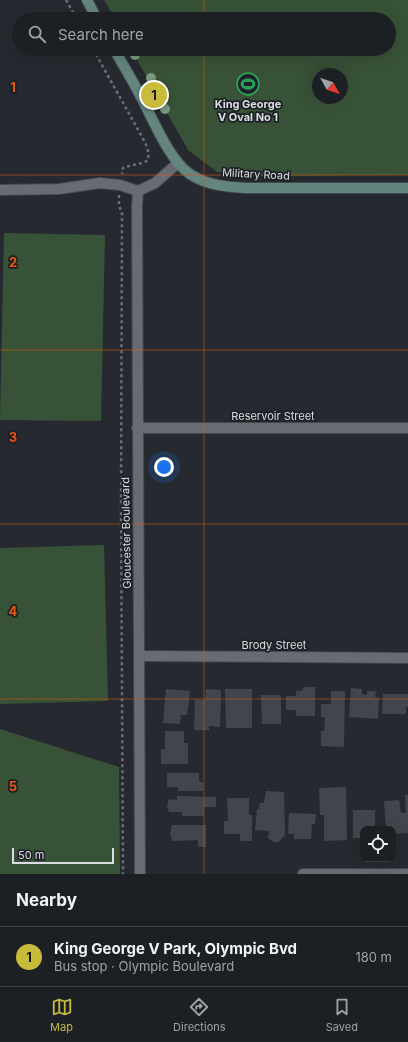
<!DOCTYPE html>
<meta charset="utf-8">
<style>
:root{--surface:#1c2024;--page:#25282c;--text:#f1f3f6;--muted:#a0a3a6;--line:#3a3e41;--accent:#c8bb3b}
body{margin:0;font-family:Inter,sans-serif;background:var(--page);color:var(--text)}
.controls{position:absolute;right:12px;bottom:12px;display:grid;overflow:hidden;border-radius:8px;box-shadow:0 4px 16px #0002}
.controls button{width:36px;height:36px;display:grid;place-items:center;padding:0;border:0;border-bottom:1px solid var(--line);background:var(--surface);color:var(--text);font:20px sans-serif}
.compass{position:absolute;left:312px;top:68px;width:36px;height:36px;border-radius:50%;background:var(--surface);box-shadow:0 4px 16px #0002;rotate:130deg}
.scale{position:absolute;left:12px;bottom:10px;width:102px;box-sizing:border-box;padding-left:4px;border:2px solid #dbdde1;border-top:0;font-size:11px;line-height:14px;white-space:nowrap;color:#dbdde1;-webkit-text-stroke:3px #1d2026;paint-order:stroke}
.you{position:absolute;left:164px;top:467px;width:14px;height:14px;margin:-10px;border:3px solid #fff;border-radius:50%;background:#1a73e8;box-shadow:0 0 0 6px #1a73e833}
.badge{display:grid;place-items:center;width:26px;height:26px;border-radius:50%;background:var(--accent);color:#111;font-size:13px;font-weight:700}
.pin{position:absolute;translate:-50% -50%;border:2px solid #fff;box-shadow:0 1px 4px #0006}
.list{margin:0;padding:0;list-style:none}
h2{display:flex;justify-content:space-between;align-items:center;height:52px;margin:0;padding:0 16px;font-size:17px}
h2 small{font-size:13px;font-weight:400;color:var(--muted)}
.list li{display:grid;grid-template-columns:26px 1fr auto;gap:12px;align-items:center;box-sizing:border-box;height:60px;padding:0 16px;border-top:1px solid var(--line)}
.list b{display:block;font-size:15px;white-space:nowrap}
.list p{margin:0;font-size:13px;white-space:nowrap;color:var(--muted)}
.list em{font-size:13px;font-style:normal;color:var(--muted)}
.icon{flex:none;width:22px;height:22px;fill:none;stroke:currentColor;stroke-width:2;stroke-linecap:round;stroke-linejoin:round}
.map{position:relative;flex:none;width:408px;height:874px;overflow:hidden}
.search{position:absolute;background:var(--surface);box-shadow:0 4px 16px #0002;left:12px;right:12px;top:12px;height:44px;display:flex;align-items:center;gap:10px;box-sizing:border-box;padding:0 14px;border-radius:22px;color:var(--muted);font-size:15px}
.sheet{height:112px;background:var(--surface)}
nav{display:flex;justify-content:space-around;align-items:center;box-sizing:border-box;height:56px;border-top:1px solid var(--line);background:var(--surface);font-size:11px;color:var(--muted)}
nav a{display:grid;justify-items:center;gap:2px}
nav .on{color:var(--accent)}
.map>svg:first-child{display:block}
.green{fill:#385237;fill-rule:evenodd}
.building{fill:#42454c}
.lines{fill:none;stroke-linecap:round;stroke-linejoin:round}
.minor-casing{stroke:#44474c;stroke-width:12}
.secondary-casing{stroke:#44474c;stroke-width:12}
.path{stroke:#6b6e73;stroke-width:2.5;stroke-dasharray:3 3;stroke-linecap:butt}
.minor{stroke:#676b73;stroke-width:10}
.secondary{stroke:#63857e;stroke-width:10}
.tree{fill:#7b997f}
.grid{fill:none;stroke:#e8590c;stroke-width:1;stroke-opacity:0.55}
.labels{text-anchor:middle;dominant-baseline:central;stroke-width:3.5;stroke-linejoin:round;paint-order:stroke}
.poi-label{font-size:11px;font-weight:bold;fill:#dbdde1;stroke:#1d2026}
.street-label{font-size:11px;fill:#dbdde1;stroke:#1d2026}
.grid-label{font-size:13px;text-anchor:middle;font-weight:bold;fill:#e8590c;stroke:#1d2026;stroke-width:3.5;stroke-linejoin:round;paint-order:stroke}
</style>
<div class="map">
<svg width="408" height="874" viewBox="0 0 408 874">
<rect width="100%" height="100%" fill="#262a30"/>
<g class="green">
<path d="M104,0H408V175L262,176L217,172L188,150L131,49H389V19H115ZM318,74H342V98H318Z"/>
<polygon points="4,233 105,235 101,421 0,420"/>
<polygon points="104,545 108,701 0,704 0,548"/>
<polygon points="0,729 119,767 120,874 0,874"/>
</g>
<g class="building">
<polygon points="303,687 315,687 315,716 296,716 296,710 286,710 286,696 296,696 296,691 303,690"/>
<polygon points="351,688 362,689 362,694 367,695 367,691 376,691 375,697 379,698 378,719 349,717"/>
<polygon points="166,689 190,691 187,715 181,715 180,724 163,723"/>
<polygon points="206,689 221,690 220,727 209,726 209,730 194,730 195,700 205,700"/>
<polygon points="225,689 252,689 252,728 226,728"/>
<polygon points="331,691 345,691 344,747 321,746 321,731 324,731 325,717 321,717 321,704 331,704"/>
<polygon points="383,694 408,694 408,707 406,707 406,714 382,714"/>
<polygon points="261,695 281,695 281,724 262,724"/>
<polygon points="165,731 184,731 184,743 188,743 188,764 161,764 161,749 165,749"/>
<polygon points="167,773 199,773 199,782 203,782 203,791 178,791 178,787 167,787"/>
<polygon points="346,787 347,840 324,841 324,815 320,815 319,788"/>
<polygon points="266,791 284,792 285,835 279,842 274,842 268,838 269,831 255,830 257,809 259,809 260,803 264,803"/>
<polygon points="405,795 408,795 408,833 393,834 393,829 386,829 384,801 399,800 401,813 406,813"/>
<polygon points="177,796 216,797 216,807 204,807 204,816 182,816 182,812 169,812 167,806 169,799 177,800"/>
<polygon points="227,798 249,798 249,815 252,815 252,841 240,841 240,834 224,834 224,821 228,821"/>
<polygon points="353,810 375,810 375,829 363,829 363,838 353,838"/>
<polygon points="289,813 316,814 315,824 312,824 311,839 294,839 294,834 288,834"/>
<polygon points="172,825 206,825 206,847 198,847 198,840 172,841 170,834"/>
</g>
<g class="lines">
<g class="minor-casing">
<g id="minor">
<polyline points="0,190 59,189 100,183 120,185 138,191 155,183 178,163"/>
<path d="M138,191L137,206C137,428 140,651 140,874"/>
<polyline points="137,428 408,428"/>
<polyline points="140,656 408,658"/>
<polyline points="303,874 408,874"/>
</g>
</g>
<g class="secondary-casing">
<g id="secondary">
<polyline points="87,0 97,19"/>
<path d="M114,49C123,65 133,81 141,97C153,119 169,160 190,174C206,185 226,187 246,188H408"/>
</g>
</g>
<g class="path">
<polyline points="66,0 77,19"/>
<path d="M93,49L141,135C145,143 150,150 148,160C143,164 130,165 123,168L122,174"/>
<polyline points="119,195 119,206 122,212 121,507 123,874"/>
</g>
<use href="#minor" class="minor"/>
<use href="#secondary" class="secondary"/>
</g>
<g class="tree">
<circle cx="135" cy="55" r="5"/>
<circle cx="151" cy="78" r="5"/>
<circle cx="165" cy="109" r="5"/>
</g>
<path class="grid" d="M204,0V19M204,49V874M0,175H408M0,350H408M0,524H408M0,699H408"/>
<defs>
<g id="stadium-ring" transform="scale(1.15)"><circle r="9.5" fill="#1d2026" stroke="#2e9e5b" stroke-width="1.5"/><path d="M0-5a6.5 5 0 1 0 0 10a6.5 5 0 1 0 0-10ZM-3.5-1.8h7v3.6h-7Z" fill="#2e9e5b"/></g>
</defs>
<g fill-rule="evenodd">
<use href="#stadium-ring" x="248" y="84"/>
</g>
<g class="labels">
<g class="poi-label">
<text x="248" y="104">King George<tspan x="248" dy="13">V Oval No 1</tspan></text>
</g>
<g class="street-label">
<text transform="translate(256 174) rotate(3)">Military Road</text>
<text x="273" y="416">Reservoir Street</text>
<text transform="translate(126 533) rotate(-91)">Gloucester Boulevard</text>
<text x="274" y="645">Brody Street</text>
</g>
</g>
<g class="grid-label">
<text x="13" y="92">1</text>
<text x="13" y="267">2</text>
<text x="13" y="442">3</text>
<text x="13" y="616">4</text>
<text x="13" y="791">5</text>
</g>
</svg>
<div class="controls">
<button><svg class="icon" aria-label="locate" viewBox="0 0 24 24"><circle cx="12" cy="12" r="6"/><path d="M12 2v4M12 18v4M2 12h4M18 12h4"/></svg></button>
</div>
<svg class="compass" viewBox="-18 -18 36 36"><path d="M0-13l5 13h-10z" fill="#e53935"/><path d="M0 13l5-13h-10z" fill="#a0a3a6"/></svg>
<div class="scale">50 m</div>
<div class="you"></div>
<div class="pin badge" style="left:154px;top:95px">1</div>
<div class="search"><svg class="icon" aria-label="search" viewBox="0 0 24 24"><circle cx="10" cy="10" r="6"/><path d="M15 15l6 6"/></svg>Search here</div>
</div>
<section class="sheet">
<h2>Nearby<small></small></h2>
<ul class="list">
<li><span class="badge">1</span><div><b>King George V Park, Olympic Bvd</b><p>Bus stop · Olympic Boulevard</p></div><em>180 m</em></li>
</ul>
</section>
<nav>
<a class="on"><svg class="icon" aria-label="map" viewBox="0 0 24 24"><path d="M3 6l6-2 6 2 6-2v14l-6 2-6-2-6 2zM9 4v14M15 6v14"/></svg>Map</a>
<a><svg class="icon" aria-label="directions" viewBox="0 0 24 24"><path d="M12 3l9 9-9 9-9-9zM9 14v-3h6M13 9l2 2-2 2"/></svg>Directions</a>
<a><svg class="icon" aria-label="saved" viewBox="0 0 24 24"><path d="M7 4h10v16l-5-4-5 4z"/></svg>Saved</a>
</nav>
